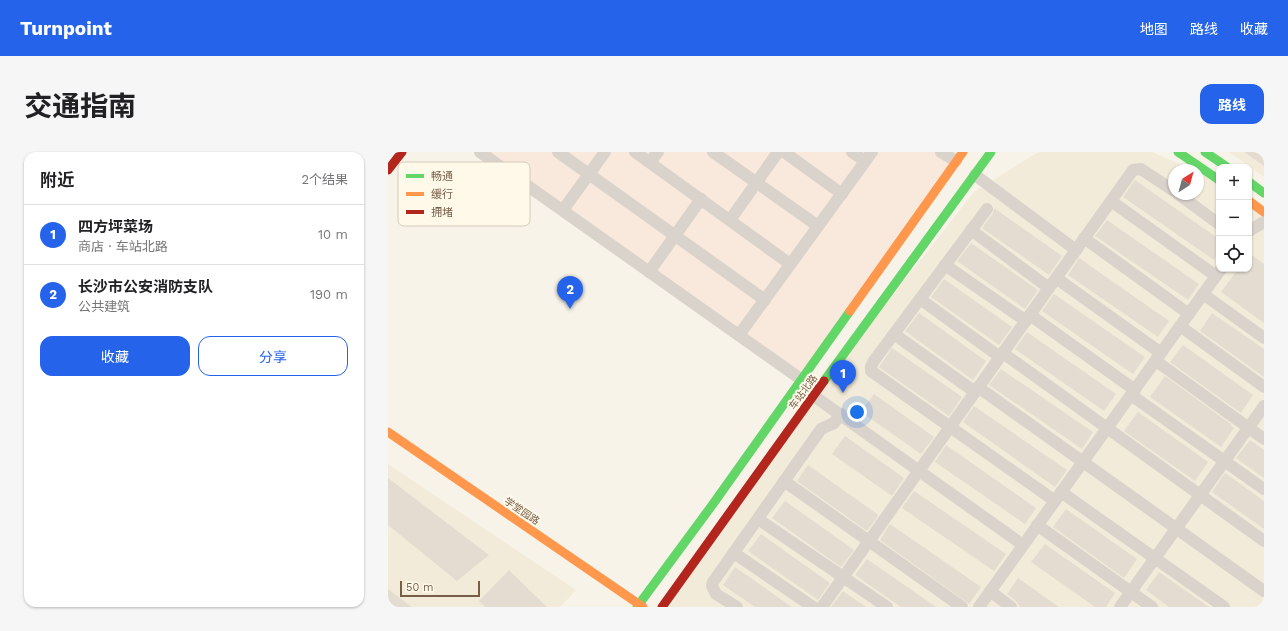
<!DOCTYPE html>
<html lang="zh">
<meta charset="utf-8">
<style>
:root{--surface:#fff;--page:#f6f6f6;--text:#202124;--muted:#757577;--line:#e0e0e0;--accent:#2563eb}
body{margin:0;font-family:"Work Sans","Noto Sans SC",sans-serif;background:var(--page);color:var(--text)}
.controls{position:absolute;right:12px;top:12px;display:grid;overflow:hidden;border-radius:8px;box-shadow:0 1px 3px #0004}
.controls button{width:36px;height:36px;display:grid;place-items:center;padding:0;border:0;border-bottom:1px solid var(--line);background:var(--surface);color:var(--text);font:20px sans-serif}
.compass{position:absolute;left:780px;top:12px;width:36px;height:36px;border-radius:50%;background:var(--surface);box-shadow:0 1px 3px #0004;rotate:36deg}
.scale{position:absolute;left:12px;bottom:10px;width:80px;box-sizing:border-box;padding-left:4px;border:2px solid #775e47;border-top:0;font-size:11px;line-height:14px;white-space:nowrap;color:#775e47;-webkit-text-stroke:3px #fff9ea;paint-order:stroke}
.you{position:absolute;left:469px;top:260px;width:14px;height:14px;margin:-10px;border:3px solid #fff;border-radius:50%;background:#1a73e8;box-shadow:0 0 0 6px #1a73e833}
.badge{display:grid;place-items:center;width:26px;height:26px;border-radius:50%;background:var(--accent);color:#fff;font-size:13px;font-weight:700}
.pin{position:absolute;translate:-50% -33px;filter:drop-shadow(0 1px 2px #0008)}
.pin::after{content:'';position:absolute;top:21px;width:14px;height:12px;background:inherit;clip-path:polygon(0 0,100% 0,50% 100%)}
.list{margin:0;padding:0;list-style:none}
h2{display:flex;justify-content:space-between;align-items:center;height:52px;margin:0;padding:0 16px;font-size:17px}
h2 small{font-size:13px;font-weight:400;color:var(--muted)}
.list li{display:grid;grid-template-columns:26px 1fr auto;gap:12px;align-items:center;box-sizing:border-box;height:60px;padding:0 16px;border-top:1px solid var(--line)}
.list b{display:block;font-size:15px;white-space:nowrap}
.list p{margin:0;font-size:13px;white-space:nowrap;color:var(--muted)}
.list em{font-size:13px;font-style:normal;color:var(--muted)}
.actions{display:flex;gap:8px;padding:12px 16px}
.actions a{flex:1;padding:9px 0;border:1px solid var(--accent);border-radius:12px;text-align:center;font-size:14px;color:var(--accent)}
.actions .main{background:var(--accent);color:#fff}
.icon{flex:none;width:22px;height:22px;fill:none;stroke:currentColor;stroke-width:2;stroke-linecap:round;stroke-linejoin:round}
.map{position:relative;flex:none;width:876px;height:455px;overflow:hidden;border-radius:12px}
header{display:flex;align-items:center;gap:24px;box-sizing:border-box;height:56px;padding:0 20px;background:var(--accent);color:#fff}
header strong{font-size:19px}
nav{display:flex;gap:22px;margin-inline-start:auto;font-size:14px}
.intro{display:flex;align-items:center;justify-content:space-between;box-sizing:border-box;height:96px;padding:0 24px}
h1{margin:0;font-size:28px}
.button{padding:10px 18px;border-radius:12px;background:var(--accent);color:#fff;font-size:14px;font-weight:700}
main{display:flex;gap:24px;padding:0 24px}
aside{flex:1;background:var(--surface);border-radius:12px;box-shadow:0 1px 3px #0004}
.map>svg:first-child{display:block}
.residential{fill:#f3ebd9}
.commercial{fill:#f8e9dc}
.building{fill:#e4dcd0}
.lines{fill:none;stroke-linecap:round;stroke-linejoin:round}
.street{stroke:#dad3cc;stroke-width:12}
.fast{stroke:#63d668;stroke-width:9}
.slow{stroke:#ff974d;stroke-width:9}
.jam{stroke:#b3261e;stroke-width:9}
.labels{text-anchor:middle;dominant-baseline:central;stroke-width:4;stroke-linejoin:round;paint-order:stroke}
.street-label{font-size:10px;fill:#775e47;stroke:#fff9ea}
.key{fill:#fff9ea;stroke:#d6cab9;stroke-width:1}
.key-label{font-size:11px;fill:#775e47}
</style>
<header>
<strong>Turnpoint</strong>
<nav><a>地图</a><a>路线</a><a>收藏</a></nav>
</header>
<div class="intro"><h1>交通指南</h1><a class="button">路线</a></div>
<main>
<aside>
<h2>附近<small>2个结果</small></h2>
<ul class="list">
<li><span class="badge">1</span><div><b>四方坪菜场</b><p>商店 · 车站北路</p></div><em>10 m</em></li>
<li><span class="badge">2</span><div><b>长沙市公安消防支队</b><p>公共建筑</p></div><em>190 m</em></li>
</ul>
<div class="actions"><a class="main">收藏</a><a>分享</a></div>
</aside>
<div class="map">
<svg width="876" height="455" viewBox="0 0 876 455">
<rect width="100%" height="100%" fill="#f7f3e9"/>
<g class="residential">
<polygon points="652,0 764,0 805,18 786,18 786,42 810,42 810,20 831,33 831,117 861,117 861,51 876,60 876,455 275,455 426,244 586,40 647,2"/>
<polygon points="841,0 876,0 876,25"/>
<polygon points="0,312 188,438 172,455 0,455"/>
</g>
<polygon class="commercial" points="92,0 576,0 414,228"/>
<g class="building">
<polygon points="856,0 876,0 876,14"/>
<polygon points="747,28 831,87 831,100 826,108 735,45"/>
<polygon points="606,56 674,104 661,123 594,76 605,61"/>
<polygon points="719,68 811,132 800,148 707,84"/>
<polygon points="583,91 650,138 637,157 569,109"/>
<polygon points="861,101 876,112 876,171 833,140 850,117 861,117"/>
<polygon points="691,106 781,169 770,185 680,123"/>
<polygon points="556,127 624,175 611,193 543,145"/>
<polygon points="666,142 757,205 745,222 654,159"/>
<polygon points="531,161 598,209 585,228 517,179"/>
<polygon points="824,161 876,197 876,225 812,179"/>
<polygon points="639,180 728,242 716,259 627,197"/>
<polygon points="795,193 865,243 853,261 782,210"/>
<polygon points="504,196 574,245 561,264 491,215"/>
<polygon points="613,217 705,280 694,297 601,233"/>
<polygon points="777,224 844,273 843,274 846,276 833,295 762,245"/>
<polygon points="486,242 546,285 533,302 473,260"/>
<polygon points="586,254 679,318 667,335 575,270"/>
<polygon points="750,260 820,310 807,329 736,279"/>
<polygon points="457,284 516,326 504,344 444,302"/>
<polygon points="862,288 876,298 876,326 848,306"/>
<polygon points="558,293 648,356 637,372 547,310"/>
<polygon points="420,313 489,362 490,364 479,379 409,329"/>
<polygon points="837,321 876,349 876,377 824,340"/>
<polygon points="0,326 101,403 69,429 0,373"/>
<polygon points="526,339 618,402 606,419 514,356"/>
<polygon points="397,349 466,398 453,415 384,366"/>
<polygon points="678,357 749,407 736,426 665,375"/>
<polygon points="502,372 593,435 581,452 492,388"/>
<polygon points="373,382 442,431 430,448 360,399"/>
<polygon points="657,392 727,441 718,455 707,455 643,410"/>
<polygon points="479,407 548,455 513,455 467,423"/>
<polygon points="347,415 404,455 367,455 335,433"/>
<polygon points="121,418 159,455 97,455 91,449"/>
<polygon points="771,420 821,455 781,455 758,438"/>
<polygon points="630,426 671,455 632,455 628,449 619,442"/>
<polygon points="0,437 24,455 0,455"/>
<polygon points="455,439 478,455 443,455"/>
</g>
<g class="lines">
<g class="street">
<polyline points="92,0 414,228"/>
<polyline points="170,0 377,148"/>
<polyline points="247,0 402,112"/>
<polyline points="325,0 430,74"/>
<polyline points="396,0 454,42"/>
<polyline points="464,0 477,9"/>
<polyline points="553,0 568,9"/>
<polyline points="262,10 270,0"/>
<polyline points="587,23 688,98"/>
<polyline points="790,42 831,72"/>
<polyline points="723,49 828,124"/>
<polyline points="599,57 485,210 483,215 483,219 667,349"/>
<polyline points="175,58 217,0"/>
<polyline points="342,68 390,0"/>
<polyline points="583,78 661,136"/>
<polyline points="861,79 876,70"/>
<polyline points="696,86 801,162"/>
<polyline points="557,113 638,169"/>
<polyline points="261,120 313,47"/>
<polyline points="668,126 773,201"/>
<polyline points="815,142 876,186"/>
<polyline points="532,147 612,205"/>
<polyline points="642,163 747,238"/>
<polyline points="792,174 876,235"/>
<polyline points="506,182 587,240"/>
<polyline points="351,183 484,0"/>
<polyline points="615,201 876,389"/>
<polyline points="768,209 876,287"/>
<polyline points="590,235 876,439"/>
<polyline points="743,243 876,337"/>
<polyline points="426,244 635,393"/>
<polyline points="396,329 574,455"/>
<polyline points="673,340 836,455"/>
<polyline points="370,367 499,455"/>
<polyline points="649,373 764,455"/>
<polyline points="346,401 425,455"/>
<polyline points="602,439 623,455"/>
<polyline points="349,455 328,442 324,434 325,430 433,277 446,271 453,262"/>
<polyline points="434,455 745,18 753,17 786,39"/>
<polyline points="591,455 833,117"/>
<polyline points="732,455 876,254"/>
</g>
<g class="fast">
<polyline points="790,0 831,28"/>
<polyline points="817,0 839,15"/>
<polyline points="861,30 876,41"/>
<polyline points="436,229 603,0"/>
<polyline points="249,455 325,352 462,159"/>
</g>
<g class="slow">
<polyline points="861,49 876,60"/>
<polyline points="462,159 575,0"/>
<polyline points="0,280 255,455"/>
</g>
<g class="jam">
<polyline points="0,18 14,0"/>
<polyline points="274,455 436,229"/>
</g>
</g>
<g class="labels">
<g class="street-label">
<text transform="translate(415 240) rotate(-54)">车站北路</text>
<text transform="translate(134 359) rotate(34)">学堂园路</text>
</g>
</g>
<rect x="10" y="10" width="132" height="64" rx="6" class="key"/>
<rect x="18" y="22" width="18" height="4" fill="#63d668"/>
<rect x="18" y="40" width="18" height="4" fill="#ff974d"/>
<rect x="18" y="58" width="18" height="4" fill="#b3261e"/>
<g class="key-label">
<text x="43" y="28">畅通</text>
<text x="43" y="46">缓行</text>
<text x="43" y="64">拥堵</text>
</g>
</svg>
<div class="controls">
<button>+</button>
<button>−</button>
<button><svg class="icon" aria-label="locate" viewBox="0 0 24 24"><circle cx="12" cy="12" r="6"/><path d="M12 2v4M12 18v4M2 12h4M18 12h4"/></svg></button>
</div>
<svg class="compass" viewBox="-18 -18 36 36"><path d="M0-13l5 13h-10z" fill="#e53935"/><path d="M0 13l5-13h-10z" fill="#757577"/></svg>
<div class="scale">50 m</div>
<div class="you"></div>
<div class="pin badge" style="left:455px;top:241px">1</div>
<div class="pin badge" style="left:182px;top:157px">2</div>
</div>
</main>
